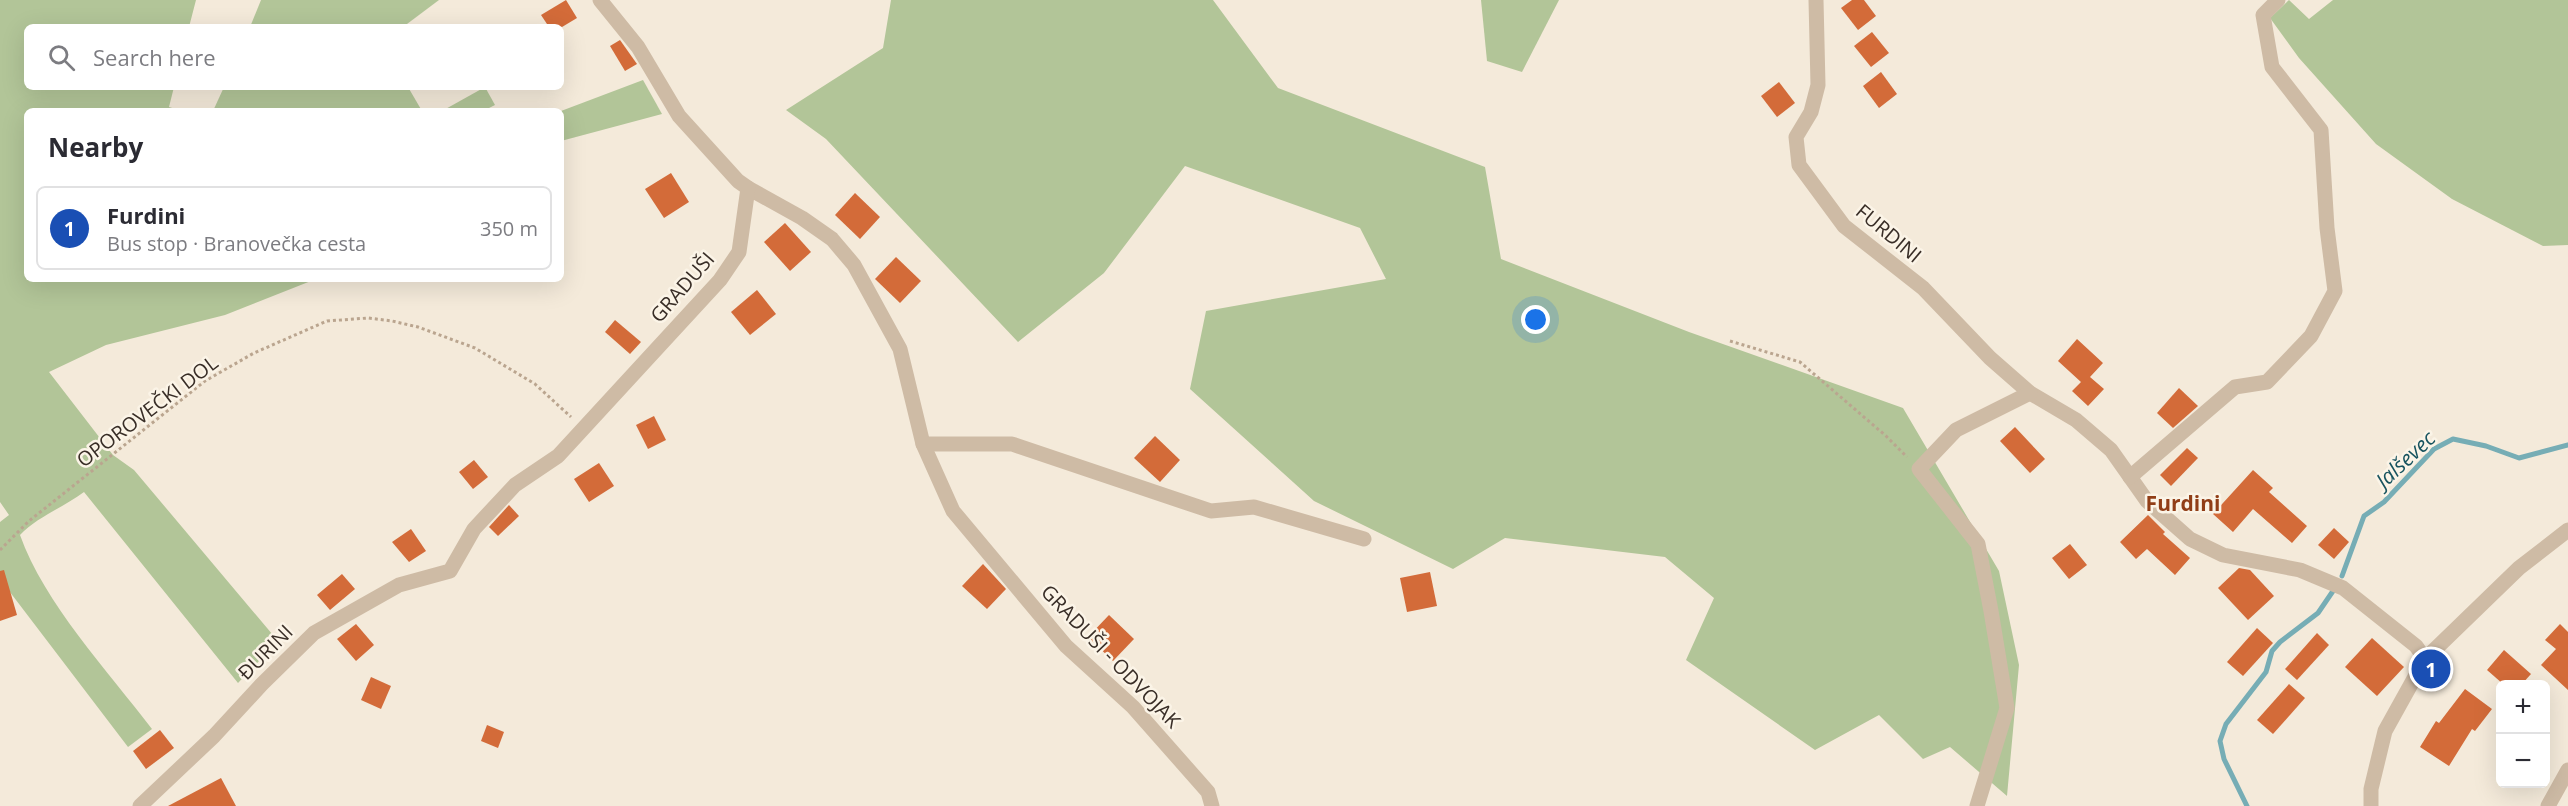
<!DOCTYPE html>
<meta charset="utf-8">
<style>
:root{--surface:#fff;--page:#f2f2f3;--text:#2b2b33;--muted:#7c7c81;--line:#e1e1e2;--accent:#18545f}
body{margin:0;font-family:"Open Sans",sans-serif;background:var(--page);color:var(--text)}
.controls{position:absolute;right:18px;bottom:18px;display:grid;overflow:hidden;border-radius:9px;box-shadow:0 6px 24px #0002}
.controls button{width:54px;height:54px;display:grid;place-items:center;padding:0;border:0;border-bottom:2px solid var(--line);background:var(--surface);color:var(--text);font:30px sans-serif}
.you{position:absolute;left:1536px;top:320px;width:21px;height:21px;margin:-15px;border:4px solid #fff;border-radius:50%;background:#1a73e8;box-shadow:0 0 0 9px #1a73e833}
.badge{display:grid;place-items:center;width:39px;height:39px;border-radius:50%;background:var(--accent);color:#fff;font-size:20px;font-weight:700}
.pin{position:absolute;translate:-50% -50%;border:3px solid #fff;box-shadow:0 2px 6px #0006}
.list{margin:0;padding:0;list-style:none}
h2{display:flex;justify-content:space-between;align-items:center;height:78px;margin:0;padding:0 24px;font-size:26px}
h2 small{font-size:20px;font-weight:400;color:var(--muted)}
.list li{display:grid;grid-template-columns:39px 1fr auto;gap:18px;align-items:center;box-sizing:border-box;height:84px;margin:0 12px 12px;padding:0 12px;border:2px solid var(--line);border-radius:9px}
.list b{display:block;font-size:22px;white-space:nowrap}
.list p{margin:0;font-size:20px;white-space:nowrap;color:var(--muted)}
.list em{font-size:20px;font-style:normal;color:var(--muted)}
.icon{flex:none;width:33px;height:33px;fill:none;stroke:currentColor;stroke-width:2;stroke-linecap:round;stroke-linejoin:round}
.map{position:relative;flex:none;width:2568px;height:806px;overflow:hidden}
.search{position:absolute;background:var(--surface);box-shadow:0 6px 24px #0002;left:24px;top:24px;width:540px;height:66px;display:flex;align-items:center;gap:15px;box-sizing:border-box;padding:0 21px;border-radius:9px;color:var(--muted);font-size:22px}
.panel{position:absolute;background:var(--surface);box-shadow:0 6px 24px #0002;left:24px;top:108px;width:540px;height:174px;border-radius:9px}
.map>svg:first-child{display:block}
.green{fill:#b2c598}
.lines{fill:none;stroke-linecap:round;stroke-linejoin:round}
.stream{stroke:#76adb5;stroke-width:5}
.building{fill:#d36b39}
.path{stroke:#baa58f;stroke-width:3;stroke-dasharray:3 3;stroke-linecap:butt}
.minor{stroke:#cebba5;stroke-width:15}
.labels{text-anchor:middle;dominant-baseline:central;stroke-width:5;stroke-linejoin:round;paint-order:stroke}
.street-label{font-size:20px;fill:#392e27;stroke:#fbf4e7}
.water-label{font-size:21px;font-style:italic;fill:#18545f;stroke:#fbf4e7}
.neighbourhood-label{font-size:21px;font-weight:bold;fill:#913e17;stroke:#fbf4e7}
</style>
<div class="map">
<svg width="2568" height="806" viewBox="0 0 2568 806">
<rect width="100%" height="100%" fill="#f4eada"/>
<g class="green">
<path d="M0,0H196L189,27H27V87H174L169,107L182,111H27V279H316L225,315L106,345L49,372L113,455L134,470L278,641L238,683L84,492C64,507 37,517 20,535C44,603 108,671 152,729L128,747L0,579V522L9,515L0,502Z"/>
<polygon points="261,0 439,0 403,27 250,27"/>
<polygon points="891,0 1213,0 1278,88 1485,167 1501,259 1689,332 1903,408 1999,571 2019,665 2007,796 1950,747 1923,759 1879,715 1815,750 1686,660 1714,598 1665,557 1505,538 1453,569 1314,501 1190,389 1206,311 1386,279 1360,228 1185,166 1104,273 1018,342 826,139 786,110 883,48"/>
<polygon points="1481,0 1559,0 1522,72 1487,61"/>
<polygon points="2289,0 2309,19 2333,0 2568,0 2568,245 2543,246 2452,199 2376,144 2299,58 2270,18"/>
<polygon points="643,80 662,114 561,141 561,111"/>
<polygon points="224,87 408,87 422,111 213,111"/>
<polygon points="485,87 495,105 483,111 442,111"/>
</g>
<g class="lines">
<g class="stream">
<polyline points="2342,576 2364,516 2384,502 2434,449 2453,439 2486,446 2519,458 2568,445"/>
<polyline points="2247,806 2224,759 2220,741 2226,724 2266,672 2272,651 2280,642 2318,613 2333,591"/>
</g>
</g>
<g class="building">
<polygon points="566,0 577,18 562,27 549,27 541,15"/>
<polygon points="1852,0 1864,0 1876,16 1858,30 1841,8"/>
<polygon points="1872,32 1889,53 1871,67 1854,46"/>
<polygon points="620,40 637,64 625,71 610,46"/>
<polygon points="1881,72 1897,94 1879,108 1863,86"/>
<polygon points="1779,82 1795,103 1777,117 1761,96"/>
<polygon points="671,173 689,202 664,218 645,189"/>
<polygon points="855,193 880,217 860,239 835,215"/>
<polygon points="785,223 811,252 790,271 764,242"/>
<polygon points="896,257 921,281 900,303 875,279"/>
<polygon points="757,290 776,314 750,335 731,312"/>
<polygon points="615,320 641,342 630,354 605,332"/>
<polygon points="2077,339 2103,363 2090,377 2104,389 2088,406 2072,391 2081,382 2058,361"/>
<polygon points="2179,388 2198,406 2173,428 2157,413"/>
<polygon points="654,416 666,440 648,449 636,425"/>
<polygon points="2015,427 2045,459 2030,473 2000,441"/>
<polygon points="1155,436 1180,460 1160,482 1134,458"/>
<polygon points="2187,448 2198,458 2171,486 2160,475"/>
<polygon points="474,460 488,477 473,489 459,472"/>
<polygon points="599,463 614,486 589,502 574,479"/>
<polygon points="2253,470 2273,488 2269,492 2307,526 2292,543 2253,509 2233,532 2213,514"/>
<polygon points="509,505 519,516 498,536 489,527"/>
<polygon points="2148,515 2165,532 2163,534 2190,558 2175,575 2147,549 2136,559 2120,542"/>
<polygon points="2334,528 2349,542 2334,559 2318,545"/>
<polygon points="411,529 426,551 409,562 392,542"/>
<polygon points="2070,544 2087,565 2069,579 2052,558"/>
<polygon points="983,564 1006,589 987,609 962,586"/>
<polygon points="2239,568 2250,570 2274,596 2248,620 2218,588"/>
<polygon points="4,570 17,615 0,621 0,571"/>
<polygon points="1430,572 1437,606 1407,612 1400,578"/>
<polygon points="342,574 355,589 330,610 317,595"/>
<polygon points="1109,615 1134,639 1113,661 1088,637"/>
<polygon points="356,624 374,645 356,661 337,639"/>
<polygon points="2560,624 2568,632 2568,690 2541,665 2556,649 2545,640"/>
<polygon points="2257,628 2273,643 2243,676 2227,662"/>
<polygon points="2317,633 2329,645 2297,680 2285,669"/>
<polygon points="2372,638 2404,667 2377,696 2345,667"/>
<polygon points="2504,650 2531,674 2522,684 2503,684 2487,670"/>
<polygon points="371,677 391,686 381,709 361,700"/>
<polygon points="2289,684 2305,698 2273,734 2257,720"/>
<polygon points="2465,689 2492,709 2475,731 2472,729 2449,766 2420,747 2436,721 2439,723"/>
<polygon points="487,725 504,732 498,748 481,741"/>
<polygon points="160,730 174,748 146,769 133,751"/>
<polygon points="221,778 236,806 168,806"/>
</g>
<g class="lines">
<g class="path">
<polyline points="1730,341 1800,362 1886,436 1907,457"/>
<polyline points="0,550 29,521 205,381 254,353 327,321 368,318 392,321 418,327 475,348 535,384 571,417"/>
</g>
<g class="minor">
<polyline points="1816,0 1818,85 1811,112 1796,137 1799,165 1844,226 1923,288 1990,358 2030,393 2076,420 2111,450 2147,501 2190,539 2223,555 2300,570 2343,588 2416,646 2425,659"/>
<polyline points="748,188 802,218 832,239 854,265 900,349 923,444 953,511 1066,646 1133,707 1208,792 1212,806"/>
<polyline points="923,444 1012,444 1211,511 1254,507 1364,539"/>
<polyline points="2130,477 2235,387 2267,382 2311,336 2335,291 2327,228 2321,130 2272,67 2263,15 2278,0"/>
<polyline points="140,806 214,736 262,684 314,633 399,585 450,571 474,529 515,485 558,456 720,280 739,252 748,188 738,181 679,116 638,47 600,0"/>
<polyline points="1977,806 2007,708 1991,611 1978,544 1919,469 1956,430 2030,393"/>
<polyline points="2371,806 2371,789 2385,731 2425,659 2519,568 2568,530"/>
<polyline points="2548,806 2568,770"/>
</g>
</g>
<g class="labels">
<g class="street-label">
<text transform="translate(1889 233) rotate(40)">FURDINI</text>
<text transform="translate(682 287) rotate(-49)">GRADUŠI</text>
<text transform="translate(147 411) rotate(-37)">OPOROVEČKI DOL</text>
<text transform="translate(265 652) rotate(-45)">ĐURINI</text>
<text transform="translate(1111 656) rotate(46)">GRADUŠI - ODVOJAK</text>
</g>
<g class="water-label">
<text transform="translate(2405 459) rotate(-43)">Jalševec</text>
</g>
<g class="neighbourhood-label">
<text x="2183" y="503">Furdini</text>
</g>
</g>
</svg>
<div class="controls">
<button>+</button>
<button>−</button>
</div>
<div class="you"></div>
<div class="pin badge" style="left:2431px;top:669px;background:#1a4fb4">1</div>
<div class="search"><svg class="icon" aria-label="search" viewBox="0 0 24 24"><circle cx="10" cy="10" r="6"/><path d="M15 15l6 6"/></svg>Search here</div>
<section class="panel">
<h2>Nearby<small></small></h2>
<ul class="list">
<li><span class="badge" style="background:#1a4fb4">1</span><div><b>Furdini</b><p>Bus stop · Branovečka cesta</p></div><em>350 m</em></li>
</ul>
</section>
</div>
